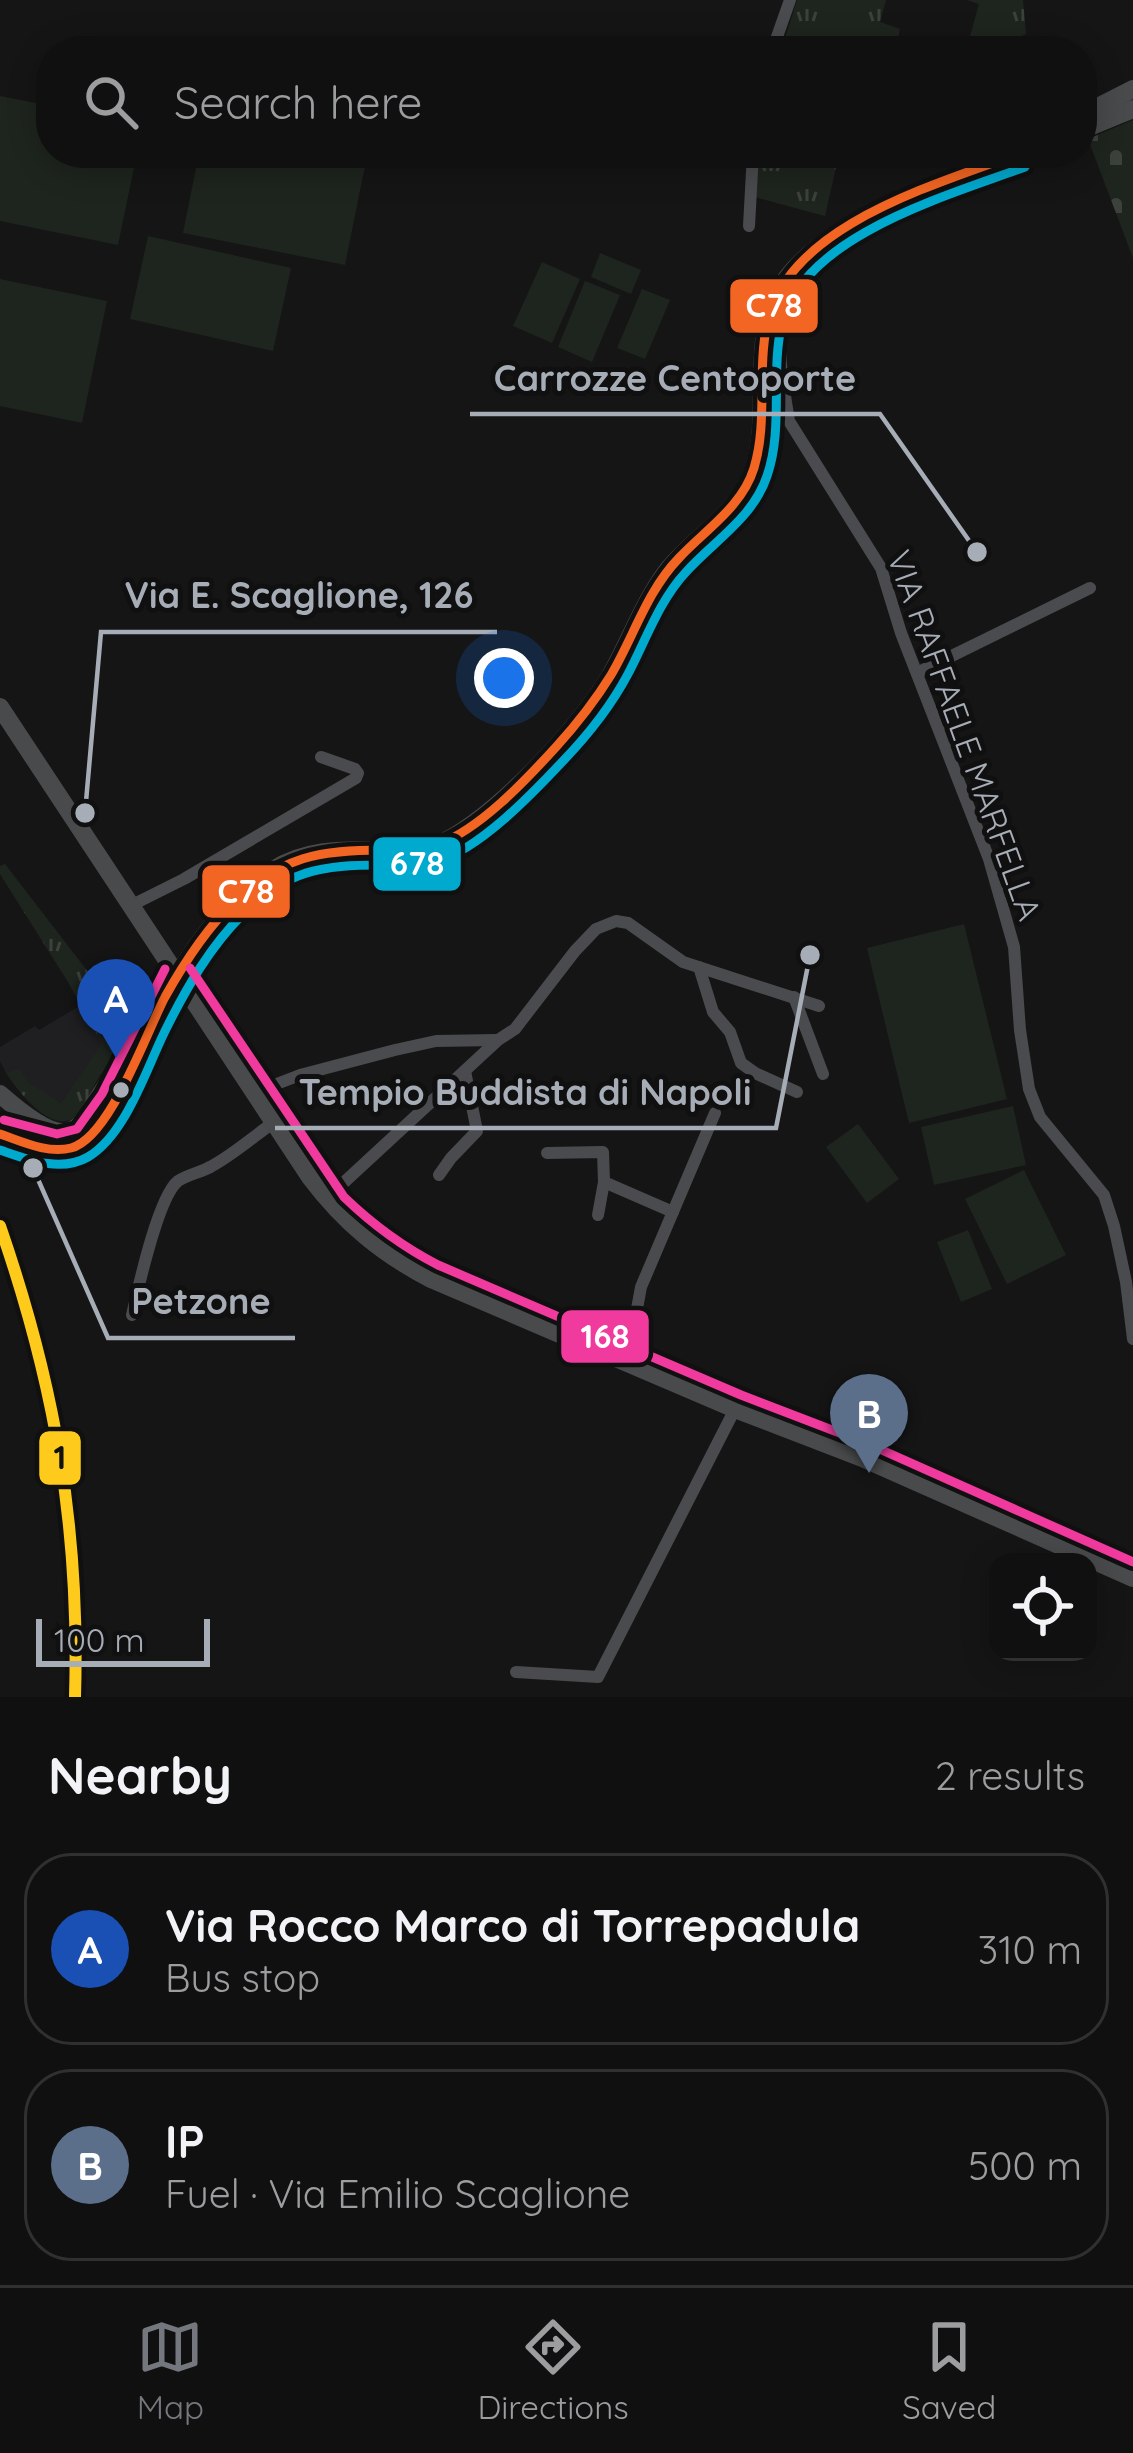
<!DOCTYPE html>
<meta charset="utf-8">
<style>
:root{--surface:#101010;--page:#191919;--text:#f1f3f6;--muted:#9c9d9f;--line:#303030;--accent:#74787e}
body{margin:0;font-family:Quicksand,sans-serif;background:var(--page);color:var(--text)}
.controls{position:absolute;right:36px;bottom:36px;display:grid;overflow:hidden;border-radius:24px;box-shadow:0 6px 30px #0003}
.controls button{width:108px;height:108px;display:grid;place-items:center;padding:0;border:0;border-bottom:3px solid var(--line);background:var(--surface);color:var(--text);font:60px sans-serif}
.scale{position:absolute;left:36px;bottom:30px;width:174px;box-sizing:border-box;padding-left:12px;border:6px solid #a7adb6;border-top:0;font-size:33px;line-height:42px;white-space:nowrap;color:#a7adb6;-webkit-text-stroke:9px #101011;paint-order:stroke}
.you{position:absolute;left:504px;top:678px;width:42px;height:42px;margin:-30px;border:9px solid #fff;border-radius:50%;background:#1a73e8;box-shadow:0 0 0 18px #1a73e833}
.badge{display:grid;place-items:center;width:78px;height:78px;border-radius:50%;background:var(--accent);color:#fff;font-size:39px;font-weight:700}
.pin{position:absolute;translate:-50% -99px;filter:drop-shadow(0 3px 6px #0008)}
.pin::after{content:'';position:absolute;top:63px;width:42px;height:36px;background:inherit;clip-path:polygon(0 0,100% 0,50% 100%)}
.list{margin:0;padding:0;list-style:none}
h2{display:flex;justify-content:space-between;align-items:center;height:156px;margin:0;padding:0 48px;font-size:51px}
h2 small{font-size:39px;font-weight:400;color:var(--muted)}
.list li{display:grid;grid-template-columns:78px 1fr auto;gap:36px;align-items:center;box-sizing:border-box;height:192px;margin:0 24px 24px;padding:0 24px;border:3px solid var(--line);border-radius:48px}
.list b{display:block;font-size:45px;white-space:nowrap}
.list p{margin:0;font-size:39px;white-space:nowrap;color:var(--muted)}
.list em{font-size:39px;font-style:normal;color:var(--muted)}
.icon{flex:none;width:66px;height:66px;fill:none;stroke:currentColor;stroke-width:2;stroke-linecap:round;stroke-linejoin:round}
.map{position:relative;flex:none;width:1133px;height:1697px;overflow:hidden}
.search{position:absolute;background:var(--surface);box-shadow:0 6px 30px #0003;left:36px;right:36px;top:36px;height:132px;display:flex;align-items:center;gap:30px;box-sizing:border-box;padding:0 42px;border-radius:48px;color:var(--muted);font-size:45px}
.sheet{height:588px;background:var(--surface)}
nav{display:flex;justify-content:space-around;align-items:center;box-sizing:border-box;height:168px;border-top:3px solid var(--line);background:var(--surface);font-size:33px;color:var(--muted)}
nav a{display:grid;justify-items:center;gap:6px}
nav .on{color:var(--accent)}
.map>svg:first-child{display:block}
.built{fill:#1f1f21}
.grass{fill:url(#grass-tufts)}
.cemetery{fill:url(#cemetery-stones)}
.pitch{fill:#1e241e}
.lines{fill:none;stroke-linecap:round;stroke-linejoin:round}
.street{stroke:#4a4b4e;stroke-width:12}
.secondary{stroke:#494a4c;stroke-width:18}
.bus-1-casing{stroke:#101011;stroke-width:18}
.bus-2-casing{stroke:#101011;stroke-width:18}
.bus-3-casing{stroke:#101011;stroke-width:18}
.bus-1{stroke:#f26522;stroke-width:9}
.bus-2{stroke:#00a9ce;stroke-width:9}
.bus-3{stroke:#f13a9d;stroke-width:9}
.metro-1-casing{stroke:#101011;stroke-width:21}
.metro-1{stroke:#feca1b;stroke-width:12}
.bus-dot{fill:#a7adb6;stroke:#101011;stroke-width:4.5}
.labels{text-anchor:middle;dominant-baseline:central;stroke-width:10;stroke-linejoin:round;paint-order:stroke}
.street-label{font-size:33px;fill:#a7adb6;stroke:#101011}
.leader{fill:none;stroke:#a7adb6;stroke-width:4.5}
.callout-dot{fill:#a7adb6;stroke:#101011;stroke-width:4.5}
.callout-label{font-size:36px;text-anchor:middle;font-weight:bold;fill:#a7adb6;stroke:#101011;stroke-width:10;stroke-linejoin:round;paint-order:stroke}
.line-badge{stroke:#101011;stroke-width:4.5}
.badge-label{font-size:33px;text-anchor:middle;font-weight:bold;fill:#fff}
.pale-badge-label{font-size:33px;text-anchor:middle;font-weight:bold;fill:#111}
</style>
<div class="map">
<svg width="1133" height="1697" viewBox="0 0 1133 1697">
<defs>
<pattern id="grass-tufts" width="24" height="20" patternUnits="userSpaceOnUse" patternTransform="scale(3)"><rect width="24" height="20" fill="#1e241e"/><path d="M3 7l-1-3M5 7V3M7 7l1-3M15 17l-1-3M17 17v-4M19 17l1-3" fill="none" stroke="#3c413c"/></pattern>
<pattern id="cemetery-stones" width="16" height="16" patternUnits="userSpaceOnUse" patternTransform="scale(3)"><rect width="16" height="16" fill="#1e241e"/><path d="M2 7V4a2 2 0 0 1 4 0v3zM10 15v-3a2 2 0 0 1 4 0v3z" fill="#3c413c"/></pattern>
</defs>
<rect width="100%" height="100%" fill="#151516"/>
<polygon class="built" points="81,1005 103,1044 61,1103 27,1082 19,1070 6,1073 0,1061 0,1047 35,1026 39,1030"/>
<g class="grass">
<polygon points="797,0 886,0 880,22 900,29 895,51 781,51"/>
<polygon points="967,0 1023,0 1026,34 988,51 966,51 979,4"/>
<polygon points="760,153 848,153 838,158 825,216 755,197"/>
<path d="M5,864L132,1029C123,1048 110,1061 99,1077C92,1088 88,1101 80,1112C56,1142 18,1091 6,1073L19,1069L28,1082L61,1103L102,1044L68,982L0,874V866Z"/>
</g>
<polygon class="cemetery" points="1133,120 1133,258 1088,139"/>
<g class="pitch">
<polygon points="0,96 51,106 51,153 137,153 118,245 0,221"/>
<polygon points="199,153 354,153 367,156 345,265 183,233"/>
<polygon points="148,236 291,268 273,351 130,319"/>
<polygon points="600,253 641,270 631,294 591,277"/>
<polygon points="542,262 580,279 552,343 513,326"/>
<polygon points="0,279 107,301 82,423 0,406"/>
<polygon points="585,281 620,295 592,362 558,347"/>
<polygon points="642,289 670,300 645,359 617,348"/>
<polygon points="964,924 1007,1099 909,1123 867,948"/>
<polygon points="1013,1106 1026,1165 934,1185 921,1127"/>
<polygon points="858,1124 899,1179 867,1203 826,1147"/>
<polygon points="1024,1170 1066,1255 1007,1284 965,1199"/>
<polygon points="968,1230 992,1289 961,1302 937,1242"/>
</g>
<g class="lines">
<g class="street">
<polyline points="772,51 790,0"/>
<polyline points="749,226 753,153"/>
<polyline points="780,298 778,326 782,377 789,421 881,568 901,633 989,859 1014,947 1020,1030 1029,1089 1040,1117 1104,1195 1114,1226 1126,1282 1133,1339"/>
<polyline points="917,673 1090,588"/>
<polyline points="132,905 184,879 356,778 358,773 355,769 321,757"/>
<polyline points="699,967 713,1012 730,1032 741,1063 755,1073 797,1092"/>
<polyline points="794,997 823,1074"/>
<polyline points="257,1096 274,1085 300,1075 395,1050 436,1041 497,1040"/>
<polyline points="547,1153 603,1152 604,1182 673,1212"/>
<polyline points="439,1175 451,1158 477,1131 465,1071"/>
<polyline points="326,1199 498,1040 515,1029 575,951 596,929 616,921 628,923 683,962 819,1006"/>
<polyline points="598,1215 604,1182"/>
<path d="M132,1315C138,1289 158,1197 178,1181C186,1175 202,1172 212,1166C234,1154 253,1137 274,1122"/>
<polyline points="627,1363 641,1287 715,1113"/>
<polyline points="516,1672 598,1677 735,1409"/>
</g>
<g class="secondary">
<polyline points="1082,115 1133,89"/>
<polyline points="1082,130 1133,109"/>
<path d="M0,707L310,1177C344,1222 381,1253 431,1279L735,1409L860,1457L1133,1578"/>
<path d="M0,1094C91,1174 74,1112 130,1056"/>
<path d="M0,1134C23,1141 57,1157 80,1144C109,1127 128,1073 142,1044C172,979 212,909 273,870C322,838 382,857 435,846C493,821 578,730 610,676C629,643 643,603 666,572C693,537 741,512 754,469C773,407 745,328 789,275C840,213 946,182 1020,153"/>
</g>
<g class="bus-1-casing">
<path id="bus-1" d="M0,1134C21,1141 47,1154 71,1148C110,1138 146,1033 165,997C184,963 206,929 234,902C282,856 320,850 383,850C400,850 421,851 437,845C480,829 525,781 556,747C576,725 595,701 611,675C634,636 647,591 679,558C705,530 742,507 754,468C768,422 757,371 767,324C787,225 938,184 1020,153"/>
</g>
<g class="bus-2-casing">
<path id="bus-2" d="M0,1150C27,1159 60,1173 88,1157C127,1134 147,1066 167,1027C187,987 210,947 242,915C286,870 322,865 382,865C400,865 419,865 436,861C478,851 534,792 563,761C588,735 611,706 628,674C646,640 659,601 686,572C714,541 753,518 767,476C784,427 770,373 782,323C804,235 950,195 1025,167"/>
</g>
<g class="bus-3-casing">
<g id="bus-3">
<path d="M190,968L344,1197C372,1224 403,1247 438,1265L741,1395L866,1443L1133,1562"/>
<polyline points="4,1120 57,1134 77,1129 102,1094 165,969"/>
</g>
</g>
<use href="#bus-1" class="bus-1"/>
<use href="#bus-2" class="bus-2"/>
<use href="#bus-3" class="bus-3"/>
<g class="metro-1-casing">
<path id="metro-1" d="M0,1226C55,1385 80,1528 75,1697"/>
</g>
<use href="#metro-1" class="metro-1"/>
</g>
<circle class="bus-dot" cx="121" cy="1090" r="10"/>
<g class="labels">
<g class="street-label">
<text transform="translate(965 735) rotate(70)">VIA RAFFAELE MARFELLA</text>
</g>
</g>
<path class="leader" d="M977 552L880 414H470M85 813L101 632H497M810 955L776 1128H275M33 1168L108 1338H295"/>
<g class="callout-dot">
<circle cx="977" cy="552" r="12"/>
<circle cx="85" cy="813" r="12"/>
<circle cx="810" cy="955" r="12"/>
<circle cx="33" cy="1168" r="12"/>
</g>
<g class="callout-label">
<text x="675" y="391">Carrozze Centoporte</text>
<text x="299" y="608">Via E. Scaglione, 126</text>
<text x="525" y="1105">Tempio Buddista di Napoli</text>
<text x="201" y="1314">Petzone</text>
</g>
<g class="line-badge">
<rect x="728" y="277" width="92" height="58" rx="12" fill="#f26522"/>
<rect x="371" y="835" width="92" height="58" rx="12" fill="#00a9ce"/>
<rect x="200" y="863" width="92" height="57" rx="12" fill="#f26522"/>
<rect x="559" y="1308" width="92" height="57" rx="12" fill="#f13a9d"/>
<rect x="37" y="1429" width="46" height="58" rx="12" fill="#feca1b"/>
</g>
<g class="badge-label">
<text x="774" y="317">C78</text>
<text x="417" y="875">678</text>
<text x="246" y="903">C78</text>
<text x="605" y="1348">168</text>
</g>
<g class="pale-badge-label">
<text x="60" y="1469">1</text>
</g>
</svg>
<div class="controls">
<button><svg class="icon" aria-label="locate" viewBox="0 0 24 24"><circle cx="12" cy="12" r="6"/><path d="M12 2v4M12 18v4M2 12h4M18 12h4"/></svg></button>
</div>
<div class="scale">100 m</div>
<div class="you"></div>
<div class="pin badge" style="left:116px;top:1058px;background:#1a4fb4">A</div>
<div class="pin badge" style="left:869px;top:1473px;background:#5c6f8a">B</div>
<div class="search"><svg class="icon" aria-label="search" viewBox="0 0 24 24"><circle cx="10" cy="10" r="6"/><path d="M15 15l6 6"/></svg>Search here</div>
</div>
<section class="sheet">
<h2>Nearby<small>2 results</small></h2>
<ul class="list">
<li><span class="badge" style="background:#1a4fb4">A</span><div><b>Via Rocco Marco di Torrepadula</b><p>Bus stop</p></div><em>310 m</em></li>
<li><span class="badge" style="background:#5c6f8a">B</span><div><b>IP</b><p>Fuel · Via Emilio Scaglione</p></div><em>500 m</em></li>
</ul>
</section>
<nav>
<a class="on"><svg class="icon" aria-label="map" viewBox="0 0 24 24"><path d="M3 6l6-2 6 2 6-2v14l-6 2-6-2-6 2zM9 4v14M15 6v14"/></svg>Map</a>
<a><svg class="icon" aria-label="directions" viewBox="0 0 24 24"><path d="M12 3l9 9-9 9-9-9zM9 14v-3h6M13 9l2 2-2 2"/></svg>Directions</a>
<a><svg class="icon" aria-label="saved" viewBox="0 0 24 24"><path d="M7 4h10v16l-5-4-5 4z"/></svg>Saved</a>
</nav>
